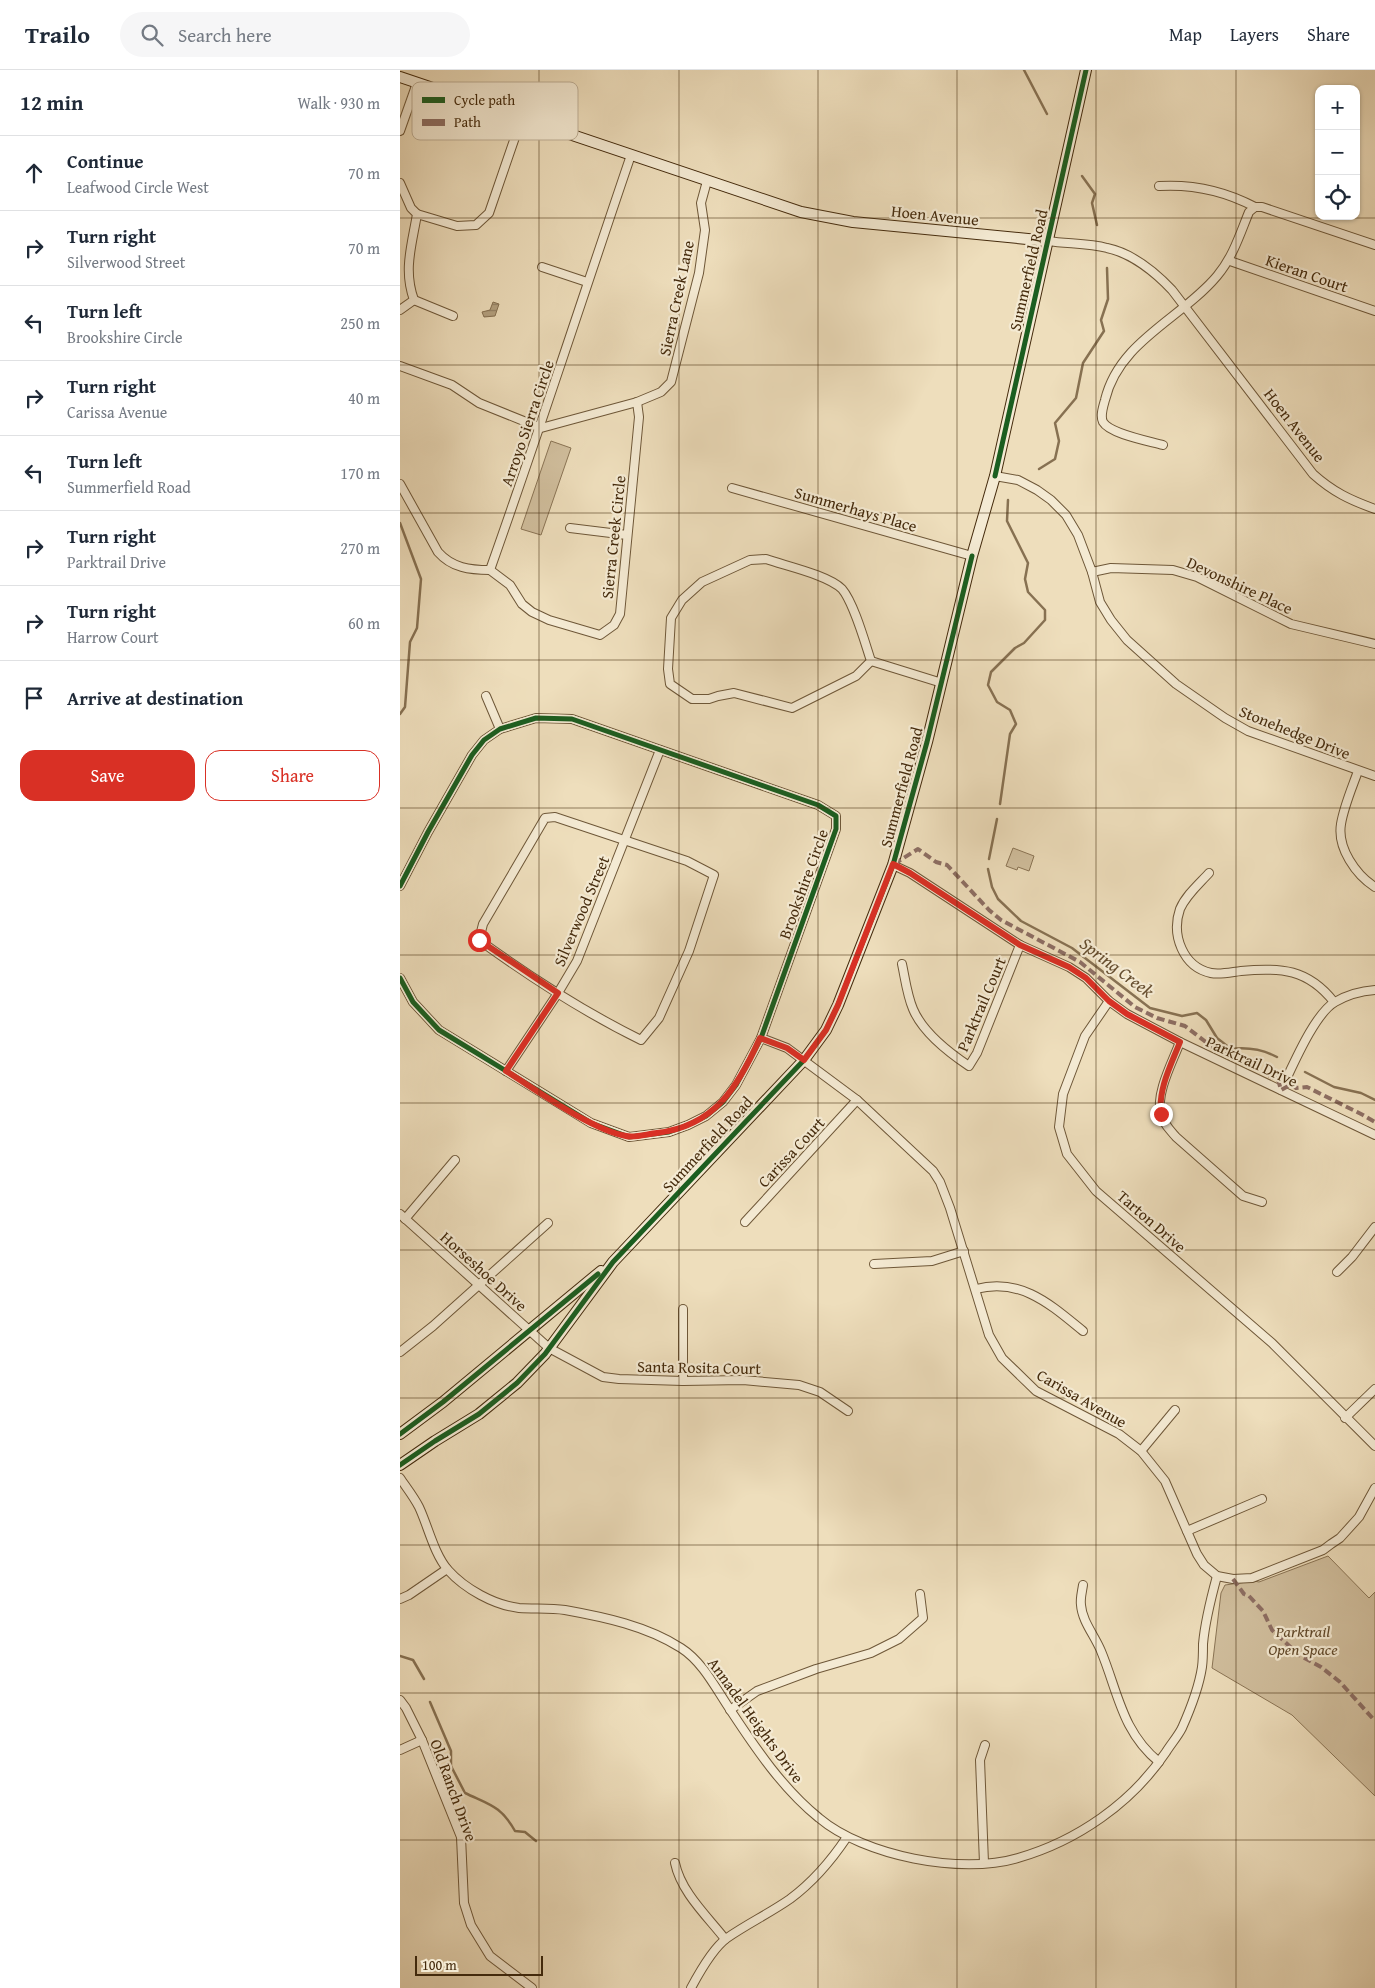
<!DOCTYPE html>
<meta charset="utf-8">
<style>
:root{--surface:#fff;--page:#f6f6f7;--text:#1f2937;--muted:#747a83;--line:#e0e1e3;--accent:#d93025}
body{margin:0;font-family:"Gentium Book Plus",serif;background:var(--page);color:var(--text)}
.controls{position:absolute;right:15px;top:15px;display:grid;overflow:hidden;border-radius:10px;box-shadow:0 1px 4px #0004}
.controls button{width:45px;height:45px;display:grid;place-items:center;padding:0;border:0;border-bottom:1px solid var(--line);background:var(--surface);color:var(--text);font:25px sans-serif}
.scale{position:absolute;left:15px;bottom:12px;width:128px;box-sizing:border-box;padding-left:5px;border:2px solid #442a0c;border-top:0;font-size:14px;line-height:18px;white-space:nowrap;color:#442a0c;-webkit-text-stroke:4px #f4ead3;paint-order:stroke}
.stop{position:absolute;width:15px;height:15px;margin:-11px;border:4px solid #d93025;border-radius:50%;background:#fff}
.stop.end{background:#d93025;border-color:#fff;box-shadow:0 1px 5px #0008}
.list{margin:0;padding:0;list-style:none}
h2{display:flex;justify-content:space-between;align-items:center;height:65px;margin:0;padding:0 20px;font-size:21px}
h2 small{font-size:16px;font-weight:400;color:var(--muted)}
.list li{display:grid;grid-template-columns:32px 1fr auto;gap:15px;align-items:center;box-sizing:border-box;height:75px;padding:0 20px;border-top:1px solid var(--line)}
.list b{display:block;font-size:19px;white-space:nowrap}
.list p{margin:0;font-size:16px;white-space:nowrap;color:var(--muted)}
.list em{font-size:16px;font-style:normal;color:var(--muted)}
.actions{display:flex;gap:10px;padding:15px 20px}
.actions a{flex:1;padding:11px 0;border:1px solid var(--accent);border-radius:15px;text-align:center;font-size:18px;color:var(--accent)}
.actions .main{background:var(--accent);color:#fff}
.icon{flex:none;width:28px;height:28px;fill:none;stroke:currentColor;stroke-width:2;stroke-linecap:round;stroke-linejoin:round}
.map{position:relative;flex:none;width:975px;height:1918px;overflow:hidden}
header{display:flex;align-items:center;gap:30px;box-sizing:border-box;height:70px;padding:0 25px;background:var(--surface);border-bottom:1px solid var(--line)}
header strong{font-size:24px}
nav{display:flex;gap:28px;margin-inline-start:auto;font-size:18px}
.search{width:350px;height:45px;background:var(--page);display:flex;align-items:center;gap:12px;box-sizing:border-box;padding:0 18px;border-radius:28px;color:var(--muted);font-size:19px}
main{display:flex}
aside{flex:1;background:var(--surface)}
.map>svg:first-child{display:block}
.green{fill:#d1bf9e;stroke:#8a7455}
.water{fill:url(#water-rules);stroke:#877152}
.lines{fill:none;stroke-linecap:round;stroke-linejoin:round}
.stream{stroke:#877152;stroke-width:2.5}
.street-casing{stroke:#6e5738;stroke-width:10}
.secondary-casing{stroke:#442a0c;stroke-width:12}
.street{stroke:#f4ead3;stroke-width:8}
.secondary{stroke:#f4ead3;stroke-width:10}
.quiet{stroke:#8d6e63;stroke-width:4;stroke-dasharray:8 4;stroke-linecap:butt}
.cycleway-casing{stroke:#f4ead3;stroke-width:8}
.cycleway{stroke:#1b5e20;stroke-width:5}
.route{stroke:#d93025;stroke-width:6}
.grid{fill:none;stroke:#442a0c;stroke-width:1;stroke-opacity:0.55}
.labels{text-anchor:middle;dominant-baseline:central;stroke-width:4.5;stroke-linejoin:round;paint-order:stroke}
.street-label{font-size:16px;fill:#442a0c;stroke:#f4ead3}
.park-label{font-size:16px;font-style:italic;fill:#604829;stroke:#f4ead3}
.water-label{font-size:18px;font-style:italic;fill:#664e2f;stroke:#f4ead3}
.key{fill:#f4ead3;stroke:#bfb097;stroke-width:1}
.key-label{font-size:14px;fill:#442a0c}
</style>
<header>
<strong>Trailo</strong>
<div class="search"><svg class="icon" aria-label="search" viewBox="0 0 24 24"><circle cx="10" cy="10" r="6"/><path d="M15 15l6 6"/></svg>Search here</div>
<nav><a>Map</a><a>Layers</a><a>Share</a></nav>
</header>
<main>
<aside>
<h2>12 min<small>Walk · 930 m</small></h2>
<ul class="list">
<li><svg class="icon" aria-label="ahead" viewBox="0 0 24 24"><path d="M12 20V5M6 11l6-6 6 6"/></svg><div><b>Continue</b><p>Leafwood Circle West</p></div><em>70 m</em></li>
<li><svg class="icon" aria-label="right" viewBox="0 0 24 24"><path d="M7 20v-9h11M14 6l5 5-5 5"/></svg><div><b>Turn right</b><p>Silverwood Street</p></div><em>70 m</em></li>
<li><svg class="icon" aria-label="left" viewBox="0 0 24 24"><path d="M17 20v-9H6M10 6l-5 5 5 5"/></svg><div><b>Turn left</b><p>Brookshire Circle</p></div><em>250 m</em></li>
<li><svg class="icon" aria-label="right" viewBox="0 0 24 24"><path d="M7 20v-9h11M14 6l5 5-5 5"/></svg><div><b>Turn right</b><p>Carissa Avenue</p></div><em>40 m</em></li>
<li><svg class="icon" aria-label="left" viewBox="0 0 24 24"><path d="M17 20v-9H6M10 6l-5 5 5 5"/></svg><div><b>Turn left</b><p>Summerfield Road</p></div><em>170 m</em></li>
<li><svg class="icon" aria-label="right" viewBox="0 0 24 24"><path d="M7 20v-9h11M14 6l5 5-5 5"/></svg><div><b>Turn right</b><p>Parktrail Drive</p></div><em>270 m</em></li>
<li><svg class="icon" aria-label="right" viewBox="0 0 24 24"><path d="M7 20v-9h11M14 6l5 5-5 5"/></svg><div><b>Turn right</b><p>Harrow Court</p></div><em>60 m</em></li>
<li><svg class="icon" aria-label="arrive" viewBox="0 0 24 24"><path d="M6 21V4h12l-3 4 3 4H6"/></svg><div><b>Arrive at destination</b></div></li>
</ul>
<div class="actions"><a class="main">Save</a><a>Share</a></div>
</aside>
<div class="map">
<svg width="975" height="1918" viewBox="0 0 975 1918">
<defs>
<pattern id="water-rules" width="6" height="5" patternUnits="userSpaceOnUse" patternTransform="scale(1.25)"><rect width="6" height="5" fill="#b4a180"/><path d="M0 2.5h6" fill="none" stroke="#948367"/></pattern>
</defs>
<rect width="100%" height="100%" fill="#eedebc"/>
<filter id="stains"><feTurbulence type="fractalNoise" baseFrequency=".004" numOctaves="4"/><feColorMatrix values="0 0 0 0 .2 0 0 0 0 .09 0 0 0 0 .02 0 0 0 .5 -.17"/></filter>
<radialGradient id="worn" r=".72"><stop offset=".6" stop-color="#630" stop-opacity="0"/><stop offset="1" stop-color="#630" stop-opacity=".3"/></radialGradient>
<g class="green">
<polygon points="151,371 171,378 141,465 121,459"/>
<polygon points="613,778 634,786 629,801 618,797 617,800 606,796"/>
<polygon points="928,1486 969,1528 975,1522 975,1726 892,1645 812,1598 821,1523 825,1515 854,1511 859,1512"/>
</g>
<polygon class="water" points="93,232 99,234 95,246 84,247 82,242 90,240"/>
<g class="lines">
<g class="stream">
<polyline points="624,0 647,44"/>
<polyline points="682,106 695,124 692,133 697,155"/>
<polyline points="639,399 655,389 659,371 655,353 676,328 683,293 704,261 701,250 708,229 707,198"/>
<polyline points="0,453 21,509 17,558 10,572 5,637 0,644"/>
<polyline points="600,734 610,664 616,654 610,640 597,632 588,615 591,602 615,578 624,573 645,550 645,540 628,522 625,509 628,493 607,451 608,430"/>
<polyline points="589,789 597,749"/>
<path d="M588,799L592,817L598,829L621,851L672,878L750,938L782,946L797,943L806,950L817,968L831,979C848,977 862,979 877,987"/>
<polyline points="905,1002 934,1017 961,1023 975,1030"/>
<polyline points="0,1586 13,1590 24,1609"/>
<path d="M30,1632L51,1681V1696L65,1723C90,1735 101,1736 115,1761L125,1762L136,1771"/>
</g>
<g class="street-casing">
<g id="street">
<polyline points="0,61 17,13"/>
<path d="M0,113L11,138L17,144C12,175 3,200 14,230L0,240"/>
<path d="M759,116C793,114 825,121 855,137"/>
<polyline points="17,144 57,156 76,155 89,143 122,47"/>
<path d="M648,171C667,174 688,173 707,178C731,183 755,202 772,220L913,404C933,422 950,430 975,439"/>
<polyline points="830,191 975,241"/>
<polyline points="142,197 187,212"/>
<polyline points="14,230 53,246"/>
<polyline points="0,296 52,315 79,333 141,358 237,332 261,322 271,312 299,203 305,160 301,133 307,111"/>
<path d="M763,375C749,371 710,364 703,352C700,346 703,337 705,330C719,271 781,249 817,206C833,187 840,164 849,142L855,137H862L975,175"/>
<polyline points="595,406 618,410 637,420 651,430 666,445 678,465 692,502 700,532 711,550 727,570 776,614 825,648 848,661 975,706"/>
<path d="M0,414L38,482C52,498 70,500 90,500C139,362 184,223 231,85"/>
<polyline points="332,418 572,486"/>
<polyline points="170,458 227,465"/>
<path d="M366,489C386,496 428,505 442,519C454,533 465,573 471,591L456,606L392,638L334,623L318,626L309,629H292L270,614L268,599L271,548L282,530L302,512L350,490Z"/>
<polyline points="90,500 110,515 122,534 132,542 149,550 200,565 214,555 220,544 239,347 237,332"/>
<polyline points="692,502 711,498 773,500 797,507 891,554 975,574"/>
<polyline points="471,591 542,613"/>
<polyline points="86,626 100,659"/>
<path d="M958,701C952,718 944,736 941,754C937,778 956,805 975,817"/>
<path d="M155,747L287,791L314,805L289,881L259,948L241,970C184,942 130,907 79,870L83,854L145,748Z"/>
<polyline points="493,795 510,803 620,875 669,897 686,908 709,931 727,944 780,972 975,1065"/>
<path d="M809,803C799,814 786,825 780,839C771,865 783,897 811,903C820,905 832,902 841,901C881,897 908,899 934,932"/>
<polyline points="0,816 28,762 72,685 84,670 100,659 136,648 172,649 418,735 436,746 436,759 361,968 336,1015 323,1032 306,1046 288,1055 269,1062 229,1067 191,1053 39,960 13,932 0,908"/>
<path d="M502,894C505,908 507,925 513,939C523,963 548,982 569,996L577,983L620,875"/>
<polyline points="709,931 685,966 663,1024 659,1057 667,1084 696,1121 872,1273 975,1376"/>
<polyline points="361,968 387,978 457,1030 533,1101 540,1112 550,1138 589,1265 602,1288 636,1321 719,1364 741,1381 765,1411 797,1484 804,1495 817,1506 833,1509 852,1508 923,1480 931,1474 940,1468 959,1447 975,1418"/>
<path d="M780,972C773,991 755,1024 761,1044C763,1053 770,1060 776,1067L843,1126L862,1132"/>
<polyline points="106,1001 158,923 177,891 260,680"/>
<path d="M881,1020C892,998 914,944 935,932C947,925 961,921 975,920"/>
<polyline points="0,1144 149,1278 203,1307 219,1309 283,1311 343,1310 399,1315 420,1322 448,1341"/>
<polyline points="5,1149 55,1090"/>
<polyline points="345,1152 457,1030"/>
<polyline points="474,1194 532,1191 564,1181"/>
<polyline points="937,1202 952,1187 975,1157"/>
<path d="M576,1219C621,1207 651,1235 683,1261"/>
<polyline points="0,1282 33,1256 148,1153"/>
<polyline points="283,1311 283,1239"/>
<polyline points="945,1348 975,1319"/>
<polyline points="741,1381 775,1340"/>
<path d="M0,1408C6,1417 14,1427 19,1437C28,1456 34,1484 48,1500C65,1519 94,1535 119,1538C134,1539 150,1538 165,1540C204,1547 247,1556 281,1578C303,1592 316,1619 331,1641C356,1679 383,1719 419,1748C464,1786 561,1805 618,1788C677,1771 732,1733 766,1682C771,1674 778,1666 782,1658C790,1640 799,1617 802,1597C803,1590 803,1582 803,1574C805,1551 811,1528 817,1506"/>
<polyline points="787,1461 862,1429"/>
<path d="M683,1515C682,1522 680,1529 681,1535C682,1551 695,1566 701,1581C718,1622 722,1662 759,1692"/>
<polyline points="0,1529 9,1525 47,1499"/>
<polyline points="0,1630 6,1638 22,1670 61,1767 64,1833 71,1855 90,1886 132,1918"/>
<polyline points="330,1640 357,1621 416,1599 471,1583 499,1569 523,1548 520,1524"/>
<polyline points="0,1680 22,1670"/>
<path d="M275,1793C281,1822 307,1846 325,1869"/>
<polyline points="584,1793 580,1690 585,1675"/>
<path d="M291,1918C299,1903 313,1878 327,1868C347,1854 370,1843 390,1829C413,1812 431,1791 447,1767"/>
</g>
</g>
<g class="secondary-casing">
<g id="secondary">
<polyline points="0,7 401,142 453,152 648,171"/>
<polyline points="0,1364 43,1332 201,1201"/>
<polyline points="0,1395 35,1371 79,1344 117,1313 145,1284 213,1192 404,990 426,960 438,935 493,795 527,672 572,486 595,406 686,0"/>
</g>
</g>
<use href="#street" class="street"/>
<use href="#secondary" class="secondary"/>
<g class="quiet">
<polyline points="494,794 518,779 536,792 547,795 589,840 601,850 680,892 735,937 757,948 785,956 815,979 849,995 872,1003 870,1006 874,1008 877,1006 881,1020 892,1014 896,1018 907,1017 963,1045 975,1052"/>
<polyline points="833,1509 844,1524 849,1526 863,1541 872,1560 899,1585 921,1597 940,1612 975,1651"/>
</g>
<g class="cycleway-casing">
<g id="cycleway">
<polyline points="595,406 686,0"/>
<polyline points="0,816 28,762 72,685 84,670 100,659 136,648 172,649 418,735 436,746 436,759 361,968 336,1015 323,1032 306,1046 288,1055 269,1062 229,1067 191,1053 39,960 13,932 0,908"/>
<polyline points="0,1364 43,1332 198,1204"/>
<polyline points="0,1395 35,1371 79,1344 117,1313 145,1284 213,1192 404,990 426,960 438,935 493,795 527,672 572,486"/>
</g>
</g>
<use href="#cycleway" class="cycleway"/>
</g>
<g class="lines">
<path class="route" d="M79,870L158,923L106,1001C138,1021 190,1059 226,1066C235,1068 247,1064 257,1063C315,1056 338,1017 360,968L387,978L404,990L426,960L438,935L493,794L510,803L620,875L669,897L686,908L709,931L727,944L780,972C771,995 758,1019 761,1044"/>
</g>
<path class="grid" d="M139,0V1918M279,0V1918M418,0V1918M557,0V1918M696,0V1918M836,0V1918M0,148H975M0,295H975M0,443H975M0,590H975M0,738H975M0,885H975M0,1033H975M0,1180H975M0,1328H975M0,1475H975M0,1623H975M0,1770H975"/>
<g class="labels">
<g class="street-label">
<text transform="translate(535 145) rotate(6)">Hoen Avenue</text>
<text transform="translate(628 200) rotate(-77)">Summerfield Road</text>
<text transform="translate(907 203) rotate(19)">Kieran Court</text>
<text transform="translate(276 228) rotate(-78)">Sierra Creek Lane</text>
<text transform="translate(127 353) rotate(-71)">Arroyo Sierra Circle</text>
<text transform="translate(895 355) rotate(52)">Hoen Avenue</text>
<text transform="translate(456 439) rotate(16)">Summerhays Place</text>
<text transform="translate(213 467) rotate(-84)">Sierra Creek Circle</text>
<text transform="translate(840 515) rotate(25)">Devonshire Place</text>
<text transform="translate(895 662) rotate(22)">Stonehedge Drive</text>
<text transform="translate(501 717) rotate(-75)">Summerfield Road</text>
<text transform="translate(403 814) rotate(-70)">Brookshire Circle</text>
<text transform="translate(181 841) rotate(-67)">Silverwood Street</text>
<text transform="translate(581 934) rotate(-67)">Parktrail Court</text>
<text transform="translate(852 991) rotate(25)">Parktrail Drive</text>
<text transform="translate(307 1074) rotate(-47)">Summerfield Road</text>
<text transform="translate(391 1082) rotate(-47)">Carissa Court</text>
<text transform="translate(752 1151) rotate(41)">Tarton Drive</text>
<text transform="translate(84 1201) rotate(42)">Horseshoe Drive</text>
<text transform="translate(299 1297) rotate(1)">Santa Rosita Court</text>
<text transform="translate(682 1328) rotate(30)">Carissa Avenue</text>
<text transform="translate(356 1650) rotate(54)">Annadel Heights Drive</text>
<text transform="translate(54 1720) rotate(70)">Old Ranch Drive</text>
</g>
<g class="park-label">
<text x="903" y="1561">Parktrail<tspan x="903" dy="18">Open Space</tspan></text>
</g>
<g class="water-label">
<text transform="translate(717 897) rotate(37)">Spring Creek</text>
</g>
</g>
<rect x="12" y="12" width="166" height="58" rx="8" class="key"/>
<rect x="22" y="27" width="23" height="6" fill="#1b5e20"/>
<rect x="22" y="49" width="23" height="7" fill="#8d6e63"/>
<g class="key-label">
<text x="54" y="35">Cycle path</text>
<text x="54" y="57">Path</text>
</g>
<rect width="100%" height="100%" filter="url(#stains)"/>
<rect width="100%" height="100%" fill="url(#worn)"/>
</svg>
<div class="controls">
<button>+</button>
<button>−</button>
<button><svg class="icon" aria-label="locate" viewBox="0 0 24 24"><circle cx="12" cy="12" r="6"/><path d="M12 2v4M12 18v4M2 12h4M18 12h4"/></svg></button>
</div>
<div class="scale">100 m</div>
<div class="stop" style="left:79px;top:870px"></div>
<div class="stop end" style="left:761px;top:1044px"></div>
</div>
</main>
